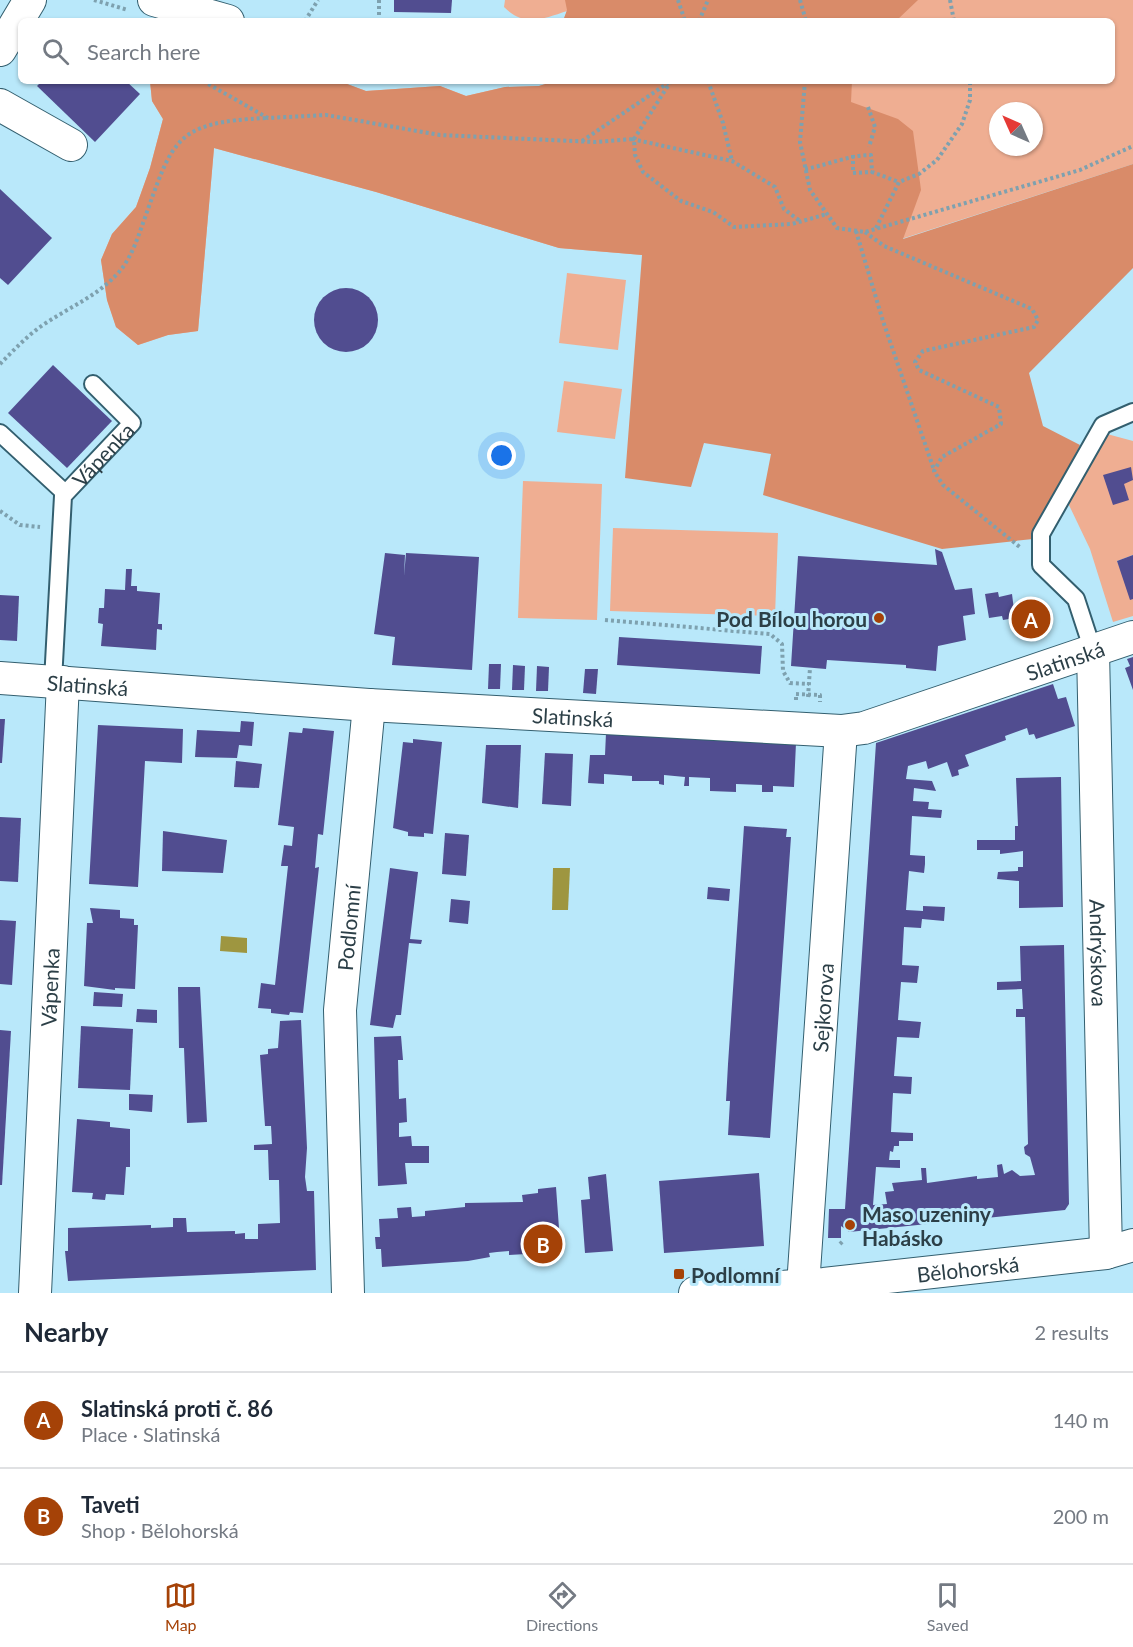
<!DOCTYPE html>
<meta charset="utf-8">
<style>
:root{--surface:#fff;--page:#f2f2f3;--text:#1f2937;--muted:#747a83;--line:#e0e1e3;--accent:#a54207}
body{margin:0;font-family:Lato,sans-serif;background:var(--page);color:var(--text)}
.compass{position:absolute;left:989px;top:102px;width:54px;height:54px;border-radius:50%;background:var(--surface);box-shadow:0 2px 4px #0004;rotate:315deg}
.you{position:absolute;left:502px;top:456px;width:21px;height:21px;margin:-15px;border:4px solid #fff;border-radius:50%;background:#1a73e8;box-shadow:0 0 0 9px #1a73e833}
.badge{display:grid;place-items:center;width:39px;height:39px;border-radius:50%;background:var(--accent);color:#fff;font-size:20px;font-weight:700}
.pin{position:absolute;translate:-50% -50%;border:3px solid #fff;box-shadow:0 2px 6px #0006}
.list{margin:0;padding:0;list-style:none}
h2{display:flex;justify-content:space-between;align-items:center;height:78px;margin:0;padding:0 24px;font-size:26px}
h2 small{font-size:20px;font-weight:400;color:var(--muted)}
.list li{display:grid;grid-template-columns:39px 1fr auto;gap:18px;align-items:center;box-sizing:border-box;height:96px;padding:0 24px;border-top:2px solid var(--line)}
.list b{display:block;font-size:22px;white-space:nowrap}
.list p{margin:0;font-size:20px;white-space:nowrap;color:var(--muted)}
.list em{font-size:20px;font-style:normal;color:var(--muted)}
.icon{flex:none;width:33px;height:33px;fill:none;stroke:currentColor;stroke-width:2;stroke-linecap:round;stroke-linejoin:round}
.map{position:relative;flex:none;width:1133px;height:1293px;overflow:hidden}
.search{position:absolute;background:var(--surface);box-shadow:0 2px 4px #0004;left:18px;right:18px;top:18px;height:66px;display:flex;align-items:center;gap:15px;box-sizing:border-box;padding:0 21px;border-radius:9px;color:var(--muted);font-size:22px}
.sheet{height:270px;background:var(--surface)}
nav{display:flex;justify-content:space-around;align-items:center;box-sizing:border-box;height:84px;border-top:2px solid var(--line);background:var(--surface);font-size:16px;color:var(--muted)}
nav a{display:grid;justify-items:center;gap:3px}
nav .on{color:var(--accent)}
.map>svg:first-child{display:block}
.green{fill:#efae92;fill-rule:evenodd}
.forest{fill:#d98b69}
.water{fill:#9e9640}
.building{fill:#514d90}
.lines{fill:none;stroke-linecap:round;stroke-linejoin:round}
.lane-casing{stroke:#335f6f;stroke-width:20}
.street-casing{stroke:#335f6f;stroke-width:34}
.path{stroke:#7ea1af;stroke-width:4;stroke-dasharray:3 3;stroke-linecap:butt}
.lane{stroke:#fff;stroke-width:16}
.street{stroke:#fff;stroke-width:32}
.poi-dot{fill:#a54207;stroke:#b9e8fa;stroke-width:2}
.labels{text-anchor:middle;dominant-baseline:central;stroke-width:6;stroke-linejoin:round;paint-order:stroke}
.street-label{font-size:21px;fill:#2c3f47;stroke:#b9e8fa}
.poi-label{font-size:21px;font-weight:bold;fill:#2c3f47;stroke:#b9e8fa;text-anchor:start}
</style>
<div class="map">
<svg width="1133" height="1293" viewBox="0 0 1133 1293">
<rect width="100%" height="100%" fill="#b9e8fa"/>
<g class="green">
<path d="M505,0H1133V164L852,255H643L559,248L376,192L214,148L198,331L168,335L138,345L116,327L107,300L101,260L112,234L136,207L150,168L163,119L152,101L150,81H339L366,91L440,86L466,96L505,87L539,86L555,81H1112V21H563L567,11C543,19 524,27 504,7ZM998,111H1034V147H998Z"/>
<polygon points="567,273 626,280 618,350 559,343"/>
<polygon points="564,381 622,389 615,439 557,432"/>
<polygon points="1107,434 1133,441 1133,555 1117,561 1133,599 1133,616 1113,622 1090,549 1068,503"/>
<polygon points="523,481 602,484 597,620 518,618"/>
<polygon points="613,528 778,533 775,616 610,611"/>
</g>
<g class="forest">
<polygon points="565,0 918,0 896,21 563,21 567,10"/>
<polygon points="150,81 339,81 366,91 440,86 466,96 505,87 539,86 555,81 852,81 851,102 898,119 913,131 921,190 903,239 1133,164 1133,268 1029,373 1043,426 1080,445 1033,539 942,549 763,495 771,454 704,443 691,487 625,478 642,255 559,248 376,192 214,148 198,331 168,335 138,345 116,327 107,300 101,260 112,234 136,207 150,168 163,119 152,101"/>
</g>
<g class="water">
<polygon points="553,868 570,868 568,910 552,910"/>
<polygon points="221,936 247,938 247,953 220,951"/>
</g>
<g class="building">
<polygon points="394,0 452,0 451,13 394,12"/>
<polygon points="42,81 126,81 140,94 95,142 37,86"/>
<polygon points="0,189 52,238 8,285 0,278"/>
<circle cx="346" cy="320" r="32"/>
<polygon points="53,365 112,421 67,468 8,413"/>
<polygon points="1131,467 1133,480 1124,484 1129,500 1113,505 1103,475"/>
<polygon points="935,549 942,552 955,590 972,588 975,614 963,616 966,640 938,646 936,671 906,668 906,665 827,660 826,669 791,666 798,556 937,565"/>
<polygon points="385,553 405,555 404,576 406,553 479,557 472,670 392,665 395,637 374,634"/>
<polygon points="1133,555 1133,599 1130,600 1117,561"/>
<polygon points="126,569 132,569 131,586 137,586 137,591 160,593 158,624 162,624 162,630 157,629 156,650 101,646 103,624 98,623 99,608 104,608 105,589 125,590"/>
<polygon points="998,592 999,597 1012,594 1015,618 1003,620 1002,616 989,618 985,594"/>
<polygon points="0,595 19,596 17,641 0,640"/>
<polygon points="1034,613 1036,624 1027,626 1025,614"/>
<polygon points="619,637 762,646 760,674 617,665"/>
<polygon points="1133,657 1133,690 1125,668 1130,666 1127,659"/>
<polygon points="489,664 501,664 500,689 488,689"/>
<polygon points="513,665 525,666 524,690 512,690"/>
<polygon points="537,666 549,667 548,691 536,691"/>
<polygon points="585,669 598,669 596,694 583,693"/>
<polygon points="1053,684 1058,699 1066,697 1075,726 1036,739 1034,734 1029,735 1027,728 1005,736 1006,740 965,755 969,766 958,770 959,775 952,777 947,762 928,769 926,761 908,766 906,779 932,781 936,791 914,788 913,801 929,802 928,809 942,810 941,818 912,816 910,855 925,856 925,864 924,873 909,871 906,910 923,911 923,906 945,907 944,921 922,919 921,928 904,927 902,965 919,966 917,983 901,982 898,1020 921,1022 919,1038 897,1037 894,1076 912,1077 911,1094 893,1093 891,1132 913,1133 913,1141 899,1141 899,1146 894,1146 893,1152 890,1151 889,1160 900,1160 900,1168 876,1167 873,1205 887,1204 885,1192 894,1191 892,1183 922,1180 921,1168 926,1168 927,1183 977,1176 977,1179 998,1177 997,1165 1002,1164 1004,1174 1012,1170 1020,1176 1035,1175 1030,1157 1025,1154 1024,1147 1028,1144 1025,1017 1016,1017 1016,1009 1023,1009 1022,989 997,990 997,982 1021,981 1020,946 1064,945 1069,1204 1065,1210 849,1232 841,1226 841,1238 828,1238 829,1209 845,1209 876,743"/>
<polygon points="0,719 5,719 2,763 0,763"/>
<polygon points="241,721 254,722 252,746 239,745 237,758 195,757 197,730 240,732"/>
<polygon points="98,725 183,729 182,763 145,761 138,887 89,884"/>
<polygon points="303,728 334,731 323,835 318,834 315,868 319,867 303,1013 290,1012 289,1015 271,1013 271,1009 258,1008 261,983 275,985 288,866 281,866 284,845 292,846 294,827 278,825 289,732 302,733"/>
<polygon points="606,733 796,743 794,787 773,786 773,792 762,792 762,785 736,784 736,792 710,791 710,778 689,777 689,786 684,786 685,777 664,775 664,785 659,784 659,781 632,781 632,776 604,774 604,784 588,783 590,755 605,755"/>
<polygon points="413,739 442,742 433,834 424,833 424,837 408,836 408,832 393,828 403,742 413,743"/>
<polygon points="486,745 521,745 518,808 482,803"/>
<polygon points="545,753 573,754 571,806 542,804"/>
<polygon points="236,761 262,764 259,788 234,787"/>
<polygon points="1061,777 1063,907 1019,908 1019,881 997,879 998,872 1018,871 1018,867 1023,867 1023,851 1000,854 1000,850 977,850 977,840 1015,840 1015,826 1018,826 1016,778"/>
<polygon points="0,817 21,818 18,882 0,881"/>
<polygon points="744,826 787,829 786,837 791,837 770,1138 728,1135 730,1101 726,1101 728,1064"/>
<polygon points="163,831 227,840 223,873 162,871"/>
<polygon points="445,833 469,835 466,876 442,874"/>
<polygon points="390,868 418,872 410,939 422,940 421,944 409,943 401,1015 396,1015 393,1028 370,1025"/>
<polygon points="708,887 730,889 729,901 707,899"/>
<polygon points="451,899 470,901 468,924 449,922"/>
<polygon points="90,908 120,910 120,918 134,919 134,925 138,925 135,989 115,988 115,990 84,986 87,923 93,923"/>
<polygon points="0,920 16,921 12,985 0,984"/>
<polygon points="178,987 200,987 207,1122 187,1123 184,1048 179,1048"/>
<polygon points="94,992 123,994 122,1007 93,1006"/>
<polygon points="137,1009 157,1010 157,1023 136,1022"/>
<polygon points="301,1020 307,1148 305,1177 307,1191 314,1191 316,1270 68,1281 65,1251 68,1251 68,1228 151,1225 151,1228 173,1227 173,1218 186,1218 187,1232 235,1231 235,1234 245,1233 245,1239 258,1239 258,1224 280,1223 279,1180 269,1180 268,1150 254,1150 254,1145 272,1144 271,1126 265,1126 260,1055 268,1054 268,1049 278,1048 280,1021"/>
<polygon points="81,1026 133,1029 130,1090 78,1088"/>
<polygon points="0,1030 11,1031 2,1185 0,1185"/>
<polygon points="401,1036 403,1060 398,1060 399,1099 406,1098 407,1122 399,1123 399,1137 411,1136 412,1146 429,1146 429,1163 405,1163 407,1184 378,1186 374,1037"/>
<polygon points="129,1094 153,1095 152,1112 129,1110"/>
<polygon points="77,1119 110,1122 110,1127 130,1129 130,1167 126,1167 124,1195 106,1194 105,1200 92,1199 93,1193 72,1192"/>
<polygon points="759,1173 764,1246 664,1253 659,1181"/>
<polygon points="606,1174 613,1251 585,1253 581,1200 590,1199 588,1177"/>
<polygon points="556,1187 560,1242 526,1245 526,1254 509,1255 509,1251 497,1252 489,1253 490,1257 468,1261 382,1267 381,1249 376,1249 375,1237 380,1237 379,1219 398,1218 397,1208 411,1207 412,1217 425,1216 425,1211 465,1207 465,1203 523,1202 522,1195 538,1193 538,1189"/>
</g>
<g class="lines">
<g class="lane-casing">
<g id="lane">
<polyline points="0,433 65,493"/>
<polyline points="1093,651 1076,599 1041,565 1041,534 1103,425 1133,412"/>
<path id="s1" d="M53,681L63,496L132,423L93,384"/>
</g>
</g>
<g class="street-casing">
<g id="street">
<polyline points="154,0 228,21"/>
<polyline points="0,50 30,0"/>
<polyline points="0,105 71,145"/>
<path id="s2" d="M1093,651L1106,1253"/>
<path id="s3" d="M0,678L369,705L841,731L864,728L1133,637"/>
<path id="s4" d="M803,1286L841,731"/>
<path id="s5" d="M35,1293L63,682"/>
<path id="s6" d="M348,1293L340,1010L369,705"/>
<path id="s7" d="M695,1293L824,1284L1106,1253L1133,1245"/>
</g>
</g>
<g class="path">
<polyline points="94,0 128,10"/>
<polyline points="678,0 685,21"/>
<polyline points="800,0 806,21"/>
<polyline points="950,0 954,21"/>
<polyline points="305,21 318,0"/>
<polyline points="379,21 379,0"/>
<polyline points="699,21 708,0"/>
<polyline points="203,81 268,118 326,115 440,135 595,142 634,139"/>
<polyline points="671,81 634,139 635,155 643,172 681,201 713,212 734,227 792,224 827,214"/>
<polyline points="708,81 723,123 732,161"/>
<polyline points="805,81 800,142 810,190 837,228 865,232 1080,170 1133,146"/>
<polyline points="868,107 875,127 869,147"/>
<polyline points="632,139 732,161 775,187 784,209 800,221"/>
<polyline points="582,141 668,83"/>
<polyline points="853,155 853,173 872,172"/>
<path d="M805,169C828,165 849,155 871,155L872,172L899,182"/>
<polyline points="876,228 899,182 919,174 937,160 962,124 970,100 970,81"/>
<polyline points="856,231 883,321 934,470"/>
<polyline points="865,232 884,246 1032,309 1038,320 1034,327 923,351 915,362 919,370 999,407 1001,424 942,457 934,471 943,485 1021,548"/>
<path d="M0,364C13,351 26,337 40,327C67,308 97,297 119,272C131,258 137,240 143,223C173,140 173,122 267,118"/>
<polyline points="0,511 20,525 40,527"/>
<polyline points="605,620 770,634 782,644 783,671 790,683 809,684"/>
<polyline points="808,697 810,668"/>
<polyline points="796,700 796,694 820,695 820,702"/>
<polyline points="840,1244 844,1240"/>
</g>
<use href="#lane" class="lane"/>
<use href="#street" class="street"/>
</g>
<g class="poi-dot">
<circle cx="879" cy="618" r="6"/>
<circle cx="850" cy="1225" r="6"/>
<rect x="673" y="1268" width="12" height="12" rx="3"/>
</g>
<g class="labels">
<g class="street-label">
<text stroke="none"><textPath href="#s1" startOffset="243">Vápenka</textPath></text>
<text stroke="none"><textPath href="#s3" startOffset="1078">Slatinská</textPath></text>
<text stroke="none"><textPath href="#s3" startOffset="88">Slatinská</textPath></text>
<text stroke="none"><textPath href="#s3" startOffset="574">Slatinská</textPath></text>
<text stroke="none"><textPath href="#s6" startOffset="366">Podlomní</textPath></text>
<text stroke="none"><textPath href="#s2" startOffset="302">Andrýskova</textPath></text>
<text stroke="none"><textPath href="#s5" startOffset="306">Vápenka</textPath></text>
<text stroke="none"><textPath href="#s4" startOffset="279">Sejkorova</textPath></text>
<text stroke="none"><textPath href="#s7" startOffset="274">Bělohorská</textPath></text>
</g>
<g class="poi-label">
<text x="867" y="618" text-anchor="end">Pod Bílou horou</text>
<text x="862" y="1213">Maso uzeniny<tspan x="862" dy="24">Habásko</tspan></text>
<text x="691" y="1274">Podlomní</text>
</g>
</g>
</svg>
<svg class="compass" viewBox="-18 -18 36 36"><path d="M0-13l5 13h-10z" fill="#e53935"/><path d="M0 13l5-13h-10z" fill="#747a83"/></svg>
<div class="you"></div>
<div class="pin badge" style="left:1031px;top:619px">A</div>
<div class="pin badge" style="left:543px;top:1244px">B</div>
<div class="search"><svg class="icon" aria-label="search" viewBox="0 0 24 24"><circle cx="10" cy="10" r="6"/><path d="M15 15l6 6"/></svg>Search here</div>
</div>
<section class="sheet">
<h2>Nearby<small>2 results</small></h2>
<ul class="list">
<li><span class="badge">A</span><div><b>Slatinská proti č. 86</b><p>Place · Slatinská</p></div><em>140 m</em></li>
<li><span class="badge">B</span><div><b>Taveti</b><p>Shop · Bělohorská</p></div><em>200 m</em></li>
</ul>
</section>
<nav>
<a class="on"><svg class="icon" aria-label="map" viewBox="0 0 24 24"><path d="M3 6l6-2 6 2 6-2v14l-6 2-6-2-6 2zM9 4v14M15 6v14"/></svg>Map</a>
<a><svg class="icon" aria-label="directions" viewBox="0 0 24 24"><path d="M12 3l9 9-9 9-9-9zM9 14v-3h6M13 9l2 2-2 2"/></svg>Directions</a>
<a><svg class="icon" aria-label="saved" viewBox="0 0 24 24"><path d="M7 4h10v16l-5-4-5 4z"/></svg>Saved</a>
</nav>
